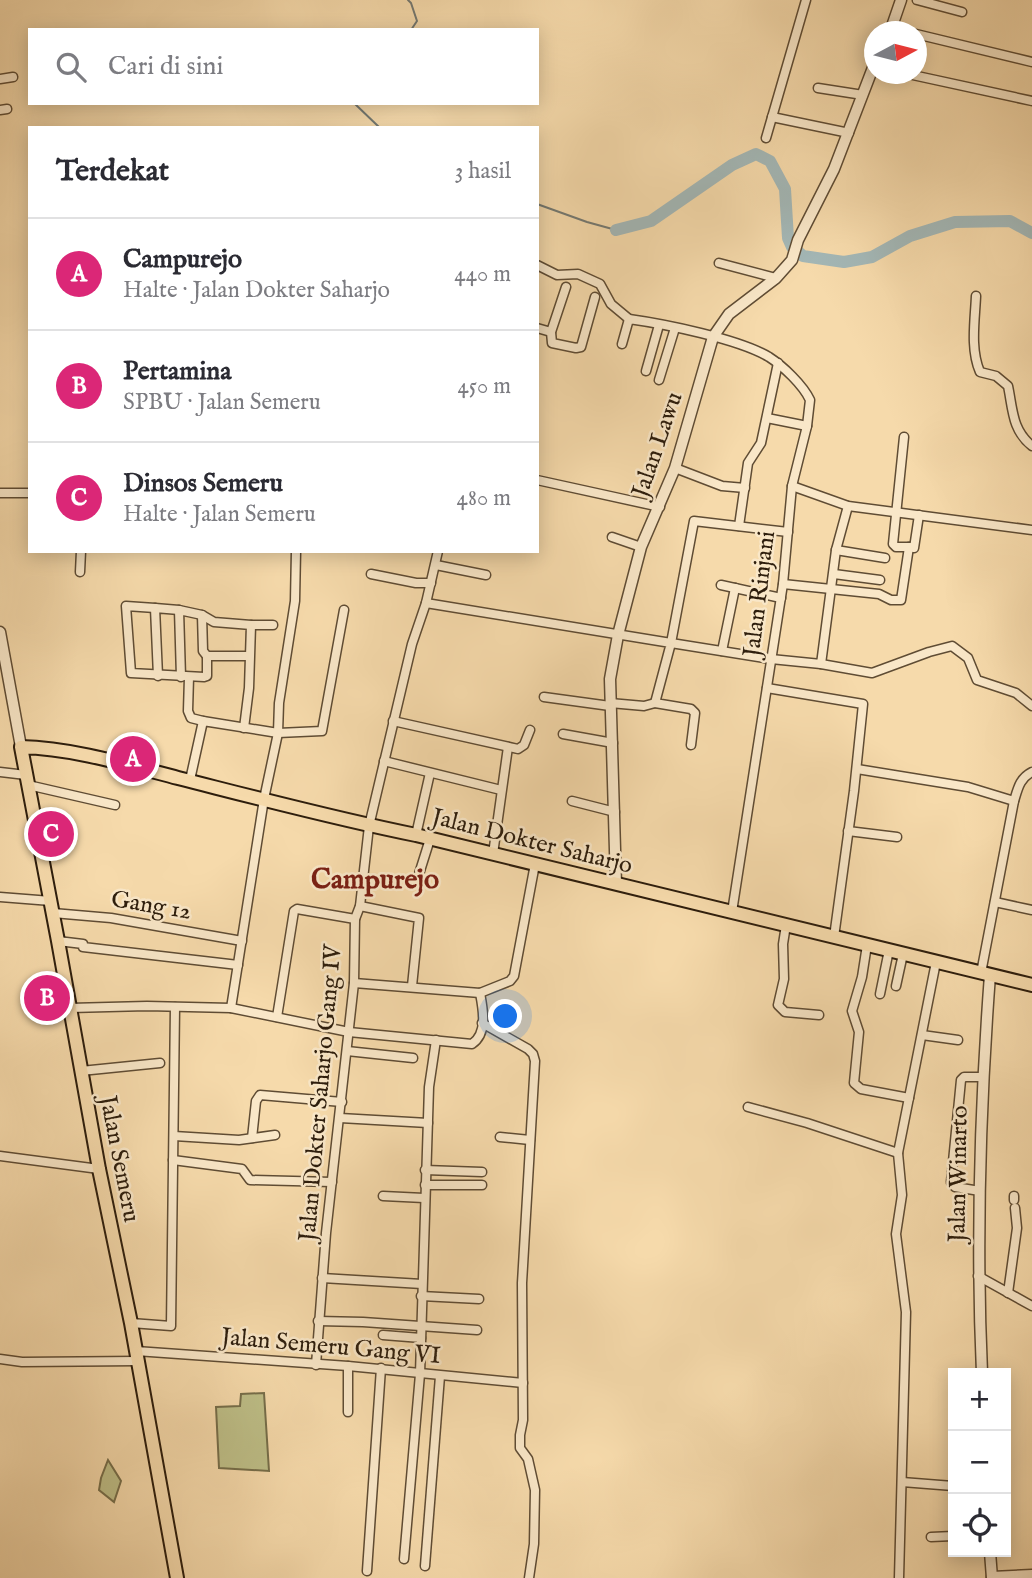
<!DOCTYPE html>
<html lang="id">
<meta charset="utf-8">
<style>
:root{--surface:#fff;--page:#f7f7f7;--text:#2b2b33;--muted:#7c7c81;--line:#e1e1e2;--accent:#db2777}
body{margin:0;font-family:"IM FELL English",serif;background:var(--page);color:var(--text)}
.controls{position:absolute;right:21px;bottom:21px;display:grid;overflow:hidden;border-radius:0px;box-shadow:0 4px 18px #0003}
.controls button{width:63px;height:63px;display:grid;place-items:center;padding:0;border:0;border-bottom:2px solid var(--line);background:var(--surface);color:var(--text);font:35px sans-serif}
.compass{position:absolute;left:864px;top:21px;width:63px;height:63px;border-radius:50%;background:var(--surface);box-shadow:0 4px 18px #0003;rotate:83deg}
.you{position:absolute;left:506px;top:1017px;width:24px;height:24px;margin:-18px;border:5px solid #fff;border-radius:50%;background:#1a73e8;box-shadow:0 0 0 10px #1a73e833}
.badge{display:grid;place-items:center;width:46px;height:46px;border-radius:50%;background:var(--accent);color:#fff;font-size:23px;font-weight:700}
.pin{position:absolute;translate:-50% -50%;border:4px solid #fff;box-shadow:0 2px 7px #0006}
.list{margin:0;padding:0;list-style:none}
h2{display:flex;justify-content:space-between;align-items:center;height:91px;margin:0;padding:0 28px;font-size:30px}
h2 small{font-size:23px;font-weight:400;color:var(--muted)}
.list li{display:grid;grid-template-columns:46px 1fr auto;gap:21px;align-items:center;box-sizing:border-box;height:112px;padding:0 28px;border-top:2px solid var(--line)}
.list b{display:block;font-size:26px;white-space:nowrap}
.list p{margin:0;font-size:23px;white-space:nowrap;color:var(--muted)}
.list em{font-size:23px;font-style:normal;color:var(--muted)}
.icon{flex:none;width:38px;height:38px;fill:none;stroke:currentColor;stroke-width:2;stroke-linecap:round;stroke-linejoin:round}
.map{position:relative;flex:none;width:1032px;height:1578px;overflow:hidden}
.search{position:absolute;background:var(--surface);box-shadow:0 4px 18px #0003;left:28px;top:28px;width:511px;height:77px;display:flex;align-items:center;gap:18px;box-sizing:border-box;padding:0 24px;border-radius:0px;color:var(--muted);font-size:26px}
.panel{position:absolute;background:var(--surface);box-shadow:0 4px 18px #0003;left:28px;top:126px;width:511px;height:427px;border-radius:0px}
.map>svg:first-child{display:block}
.green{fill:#bebf88;stroke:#766e4a;stroke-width:2}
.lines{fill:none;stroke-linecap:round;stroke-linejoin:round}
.stream{stroke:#747972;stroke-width:2}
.river{stroke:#a3b7b6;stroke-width:12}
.minor-casing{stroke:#5f4c34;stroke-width:11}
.tertiary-casing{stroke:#5f4c34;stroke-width:13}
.trunk-casing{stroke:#2d1d0c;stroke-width:16}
.minor{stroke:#f9e7c8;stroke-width:8}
.tertiary{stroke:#f9e7c8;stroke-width:10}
.trunk{stroke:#f6daab;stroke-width:12}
.labels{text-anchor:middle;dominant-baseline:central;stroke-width:5;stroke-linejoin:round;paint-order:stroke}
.street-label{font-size:24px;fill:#2d1d0c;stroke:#f9e7c8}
.quarter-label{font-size:28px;font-weight:bold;fill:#7a1f14;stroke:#f9e7c8}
</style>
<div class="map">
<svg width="1032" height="1578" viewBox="0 0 1032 1578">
<rect width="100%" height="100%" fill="#f6daab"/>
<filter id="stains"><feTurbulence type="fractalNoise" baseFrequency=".00286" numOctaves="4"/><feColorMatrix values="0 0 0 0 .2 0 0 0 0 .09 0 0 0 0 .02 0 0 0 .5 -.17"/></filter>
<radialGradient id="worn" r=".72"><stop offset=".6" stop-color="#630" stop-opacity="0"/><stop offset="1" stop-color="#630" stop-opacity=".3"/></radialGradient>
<g class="green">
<polygon points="264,1393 269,1471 219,1468 216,1407 240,1406 241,1394"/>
<polygon points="108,1460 121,1481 114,1502 99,1490 101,1478"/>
</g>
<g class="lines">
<g class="stream">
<polyline points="408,0 411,3 417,21 411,30"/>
<polyline points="354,103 380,128"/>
<polyline points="537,204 587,222 616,230"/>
</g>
<polyline class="river" points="616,230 651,221 732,165 756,154 770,161 785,189 788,238 792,247 803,256 844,262 872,257 910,236 955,222 1010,221 1032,233"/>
<g class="minor-casing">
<g id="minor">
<polyline points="917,0 962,12"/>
<polyline points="891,28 906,32"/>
<polyline points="916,34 1032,62"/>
<polyline points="908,74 1032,101"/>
<polyline points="0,79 13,77"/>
<polyline points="818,88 863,95"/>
<polyline points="0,110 7,109"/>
<polyline points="772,117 849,133"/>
<polyline points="766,138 806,0"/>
<polyline points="719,263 776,278"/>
<polyline points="537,265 557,275 578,274 600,284 611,304 629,319"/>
<polyline points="566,287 551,332 552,343 576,348 581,347 595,297"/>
<path d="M976,296C975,320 970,349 980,372L996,376L1008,386C1013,410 1012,430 1032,446"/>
<polyline points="537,328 551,332"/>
<path d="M622,344L629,319C665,324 739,339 769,357C783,366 803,385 810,400L807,426L792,486L783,584L732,912"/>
<polyline points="646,371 659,325"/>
<polyline points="659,380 675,328"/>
<polyline points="767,418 807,426"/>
<polyline points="675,468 722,486 745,488"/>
<polyline points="537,480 660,507"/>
<polyline points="792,486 848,506 1032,530"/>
<polyline points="0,493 30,493"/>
<polyline points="739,526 748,463 761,443 778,363"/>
<polyline points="788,532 694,521 671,643 771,659 821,664 836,550 848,506"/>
<polyline points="612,537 641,547"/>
<polyline points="909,547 914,548 919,515"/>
<polyline points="836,550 885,558"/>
<polyline points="436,565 486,575"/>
<polyline points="80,572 81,551"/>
<polyline points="371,574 416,583 431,583"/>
<polyline points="834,574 880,580"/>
<polyline points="783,584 879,594 891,600 901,600 909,547 896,547 893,544 904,437"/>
<polyline points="721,585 781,598"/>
<polyline points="426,603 671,643 655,703 691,709 695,713 691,745"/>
<polyline points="155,608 126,606 131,673 204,677 207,676 207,656"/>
<polyline points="202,615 203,651 207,656 248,656"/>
<polyline points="251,625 273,625"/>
<polyline points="722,651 735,588"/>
<polyline points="821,664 872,673 929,652 952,646 968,658 977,680 1016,693 1032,706"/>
<polyline points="158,676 155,608 179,610"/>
<polyline points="181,677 179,610 202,615 214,622 251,625 249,688 244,728"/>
<polyline points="189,677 188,711 191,718 203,721"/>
<polyline points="767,688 863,704 854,791 834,937"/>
<polyline points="544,697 610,706"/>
<polyline points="610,703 644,706 655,703"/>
<polyline points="393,721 518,749 524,745 530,730"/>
<polyline points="563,734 613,743"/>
<polyline points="384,761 501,790"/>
<polyline points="857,769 968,787 1014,801"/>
<polyline points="0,772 26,775"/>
<polyline points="190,780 203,721 278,733 322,731 344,610"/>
<polyline points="28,785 115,805"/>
<polyline points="572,801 615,812"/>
<polyline points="848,831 897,837"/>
<polyline points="416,835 430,773"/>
<polyline points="493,854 508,747"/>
<polyline points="419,874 430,839"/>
<polyline points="0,897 51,901"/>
<polyline points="995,902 1032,910"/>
<polyline points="360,906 419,918 412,986"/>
<polyline points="53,913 111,918 242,941"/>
<polyline points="786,925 783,944 784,979 778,1005 785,1012 819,1015"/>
<polyline points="58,941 83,944 83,947 238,965"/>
<polyline points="867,945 862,977 852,1011 859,1032 854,1083 861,1089 909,1098"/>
<path d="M981,973L1014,801C1018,788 1020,778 1032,772"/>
<polyline points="354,983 480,993 510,981 514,976 535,864"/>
<polyline points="896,986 903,954"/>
<polyline points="880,994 889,950"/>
<path d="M70,1008L147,1006L231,1008L349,1032L472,1044C488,1033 483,1009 480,993"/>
<polyline points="231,1008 264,799 278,733 279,703 295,601 296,551"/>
<polyline points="277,1017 294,911 297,909 355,919"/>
<polyline points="482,1023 528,1049 533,1054 535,1061 522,1283 523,1420 520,1435 520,1448 528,1459 535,1490 534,1544 529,1578"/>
<polyline points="922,1035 958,1040"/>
<polyline points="347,1051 413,1058"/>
<polyline points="81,1071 160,1063"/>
<polyline points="748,1107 807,1123 898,1153"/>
<polyline points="340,1118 428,1123"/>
<polyline points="174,1136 239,1140 275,1135"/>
<polyline points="500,1137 530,1140"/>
<polyline points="252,1138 256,1101 260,1095 342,1102"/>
<polyline points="0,1156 99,1169"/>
<polyline points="173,1160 242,1169 250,1180 332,1182"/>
<polyline points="425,1170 482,1172"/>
<polyline points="425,1185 482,1185"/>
<polyline points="980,1191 955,1187 951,1182 961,1080 964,1077 983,1077"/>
<polyline points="383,1196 424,1198"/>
<polyline points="1014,1196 1014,1200"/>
<polyline points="978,1276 1032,1306"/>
<polyline points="322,1278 422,1284"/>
<polyline points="1008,1293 1017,1228 1015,1208"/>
<polyline points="421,1296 479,1299"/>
<polyline points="318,1321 363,1322 477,1330"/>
<polyline points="131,1323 171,1326 175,1007"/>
<polyline points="383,1335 421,1338"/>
<polyline points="136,1351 348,1366 523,1383"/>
<polyline points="0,1359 22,1362 138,1361"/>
<polyline points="316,1365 326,1233 354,983 355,919 360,906 369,826 412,644 426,603 438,551"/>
<polyline points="348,1366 348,1412"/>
<polyline points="902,1482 953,1486"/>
<polyline points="931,1537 953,1536"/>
<polyline points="404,1559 420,1374 429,1087 436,1040"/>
<polyline points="425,1566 440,1376"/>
<polyline points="367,1571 381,1368"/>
<polyline points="899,1578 906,1312 896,1234 902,1195 898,1153 936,962"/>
</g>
</g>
<g class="tertiary-casing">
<g id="tertiary">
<polyline points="890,32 901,0"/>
<polyline points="0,632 21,747"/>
<polyline points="616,884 610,679 618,635 641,547 675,468 713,337 729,314 776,278 792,260 798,240 834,169 874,65"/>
<path d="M982,1373C976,1240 980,1108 990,975"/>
<polyline points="990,1552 992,1578"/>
<polyline points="992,1577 1032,1575"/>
</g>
</g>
<g class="trunk-casing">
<path id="trunk" d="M177,1578L131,1323L99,1169L58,941L21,747C72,748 128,765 178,778C257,798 336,819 416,835L1032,985"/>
</g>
<use href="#minor" class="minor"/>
<use href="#tertiary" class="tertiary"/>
<use href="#trunk" class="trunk"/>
</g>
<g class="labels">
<g class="street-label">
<text transform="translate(658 445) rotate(-71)">Jalan Lawu</text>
<text transform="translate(760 594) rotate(-83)">Jalan Rinjani</text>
<text transform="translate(532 842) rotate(14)">Jalan Dokter Saharjo</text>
<text transform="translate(151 906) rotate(9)">Gang 12</text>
<text transform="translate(321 1093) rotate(-85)">Jalan Dokter Saharjo Gang IV</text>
<text transform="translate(119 1159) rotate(79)">Jalan Semeru</text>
<text transform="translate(959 1174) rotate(-89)">Jalan Winarto</text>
<text transform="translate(331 1347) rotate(5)">Jalan Semeru Gang VI</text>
</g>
<g class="quarter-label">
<text x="375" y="880">Campurejo</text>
</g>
</g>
<rect width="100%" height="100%" filter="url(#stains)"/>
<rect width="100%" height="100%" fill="url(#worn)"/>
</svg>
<div class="controls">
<button>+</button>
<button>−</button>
<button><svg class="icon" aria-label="locate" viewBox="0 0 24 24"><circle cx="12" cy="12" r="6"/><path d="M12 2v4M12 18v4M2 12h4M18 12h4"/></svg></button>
</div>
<svg class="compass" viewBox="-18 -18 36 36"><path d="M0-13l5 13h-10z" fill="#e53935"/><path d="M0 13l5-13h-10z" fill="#7c7c81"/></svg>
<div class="you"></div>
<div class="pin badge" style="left:133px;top:759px">A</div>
<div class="pin badge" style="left:47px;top:998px">B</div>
<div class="pin badge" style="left:51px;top:834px">C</div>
<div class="search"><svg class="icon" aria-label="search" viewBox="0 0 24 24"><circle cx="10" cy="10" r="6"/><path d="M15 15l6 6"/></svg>Cari di sini</div>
<section class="panel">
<h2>Terdekat<small>3 hasil</small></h2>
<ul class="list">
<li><span class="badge">A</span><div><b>Campurejo</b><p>Halte · Jalan Dokter Saharjo</p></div><em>440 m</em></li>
<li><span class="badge">B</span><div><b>Pertamina</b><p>SPBU · Jalan Semeru</p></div><em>450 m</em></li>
<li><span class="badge">C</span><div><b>Dinsos Semeru</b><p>Halte · Jalan Semeru</p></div><em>480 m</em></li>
</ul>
</section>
</div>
